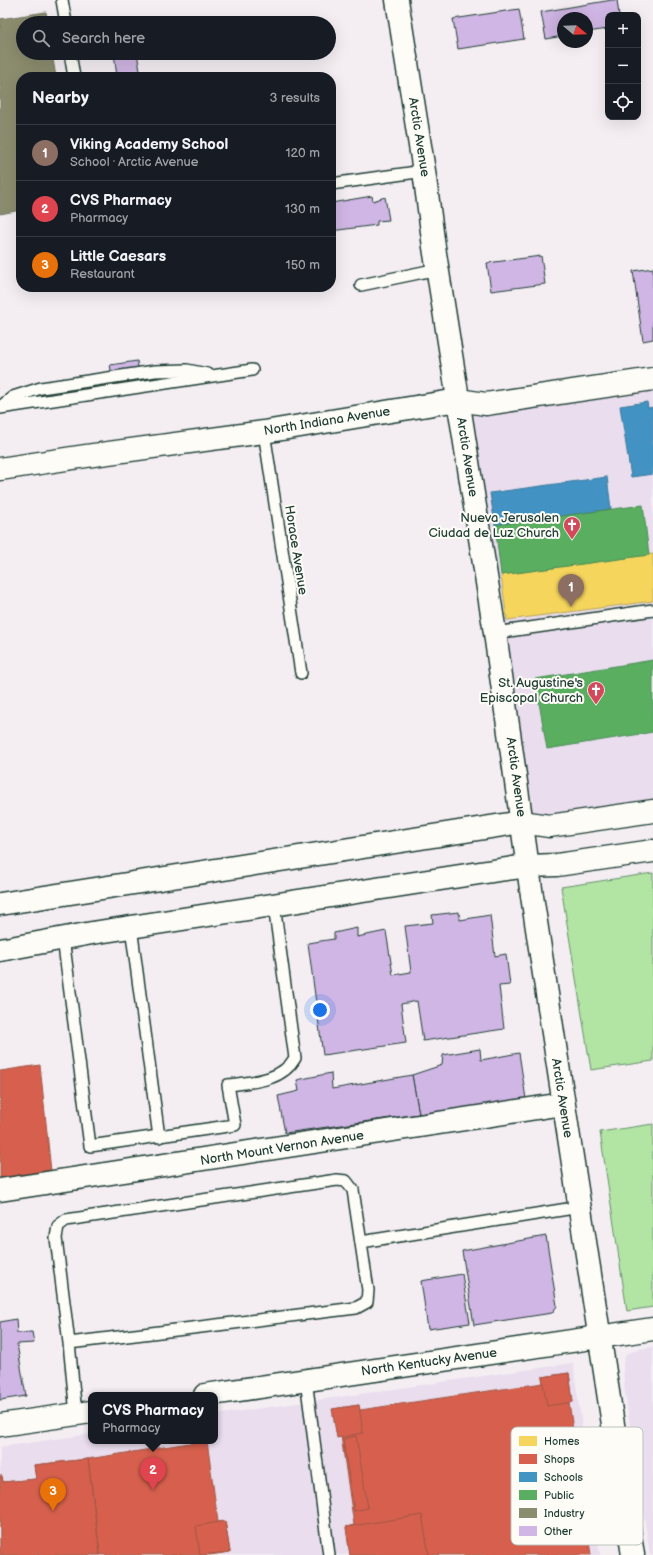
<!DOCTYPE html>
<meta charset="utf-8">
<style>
:root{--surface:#171b24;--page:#20242c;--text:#f1f3f6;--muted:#9ea1a6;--line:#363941;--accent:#d1495b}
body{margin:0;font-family:"Balsamiq Sans",sans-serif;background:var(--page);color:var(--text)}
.controls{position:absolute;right:12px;top:12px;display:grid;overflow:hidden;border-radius:8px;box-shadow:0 4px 16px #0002}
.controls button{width:36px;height:36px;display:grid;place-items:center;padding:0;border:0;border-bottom:1px solid var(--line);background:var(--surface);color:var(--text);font:20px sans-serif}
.compass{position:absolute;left:557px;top:12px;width:36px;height:36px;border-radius:50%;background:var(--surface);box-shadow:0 4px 16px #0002;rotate:109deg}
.you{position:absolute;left:320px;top:1010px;width:14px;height:14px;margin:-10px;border:3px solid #fff;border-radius:50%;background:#1a73e8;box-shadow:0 0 0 6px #1a73e833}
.badge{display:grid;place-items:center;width:26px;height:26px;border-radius:50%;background:var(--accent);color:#fff;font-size:13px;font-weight:700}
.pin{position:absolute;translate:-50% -33px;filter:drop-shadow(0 1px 2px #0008)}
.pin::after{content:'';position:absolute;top:21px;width:14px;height:12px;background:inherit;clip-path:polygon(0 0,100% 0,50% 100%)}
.popup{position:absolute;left:88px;top:1392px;width:130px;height:52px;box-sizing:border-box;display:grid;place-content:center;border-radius:8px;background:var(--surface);filter:drop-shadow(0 1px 3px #0005);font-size:13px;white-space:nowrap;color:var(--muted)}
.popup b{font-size:15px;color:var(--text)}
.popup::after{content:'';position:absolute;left:50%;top:100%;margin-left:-8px;border:8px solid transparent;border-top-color:var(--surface)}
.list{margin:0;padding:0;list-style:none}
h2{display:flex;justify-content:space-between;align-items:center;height:52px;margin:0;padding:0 16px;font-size:17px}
h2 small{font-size:13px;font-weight:400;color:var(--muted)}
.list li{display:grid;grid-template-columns:26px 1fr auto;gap:12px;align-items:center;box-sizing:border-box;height:56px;padding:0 16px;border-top:1px solid var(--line)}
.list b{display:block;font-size:15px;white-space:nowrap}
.list p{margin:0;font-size:13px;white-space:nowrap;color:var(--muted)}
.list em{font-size:13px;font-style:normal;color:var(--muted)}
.icon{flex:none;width:22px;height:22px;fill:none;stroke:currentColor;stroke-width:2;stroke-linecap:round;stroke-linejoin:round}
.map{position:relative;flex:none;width:653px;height:1555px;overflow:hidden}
.search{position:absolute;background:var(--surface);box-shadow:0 4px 16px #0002;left:16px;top:16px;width:320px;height:44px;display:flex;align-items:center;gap:10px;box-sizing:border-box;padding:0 14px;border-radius:22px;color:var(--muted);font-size:15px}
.panel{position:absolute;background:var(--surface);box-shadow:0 4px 16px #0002;left:16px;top:72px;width:320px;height:220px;border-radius:16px}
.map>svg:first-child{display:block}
.built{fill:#e9ddee}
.green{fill:#b2e4a4;stroke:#68906c}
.homes{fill:#f6d55c;stroke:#b6a750}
.shops{fill:#d6604d;stroke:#9f5646}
.schools{fill:#4393c3;stroke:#387998}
.public{fill:#5aae61;stroke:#488c54}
.industry{fill:#8c8c6e;stroke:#6b745d}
.building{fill:#d0b6e4;stroke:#1f3d34}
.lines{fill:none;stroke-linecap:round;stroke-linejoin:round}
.lane-casing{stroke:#1f3d34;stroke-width:14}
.street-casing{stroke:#1f3d34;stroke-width:25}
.secondary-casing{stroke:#1f3d34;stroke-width:25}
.primary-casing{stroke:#1f3d34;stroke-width:25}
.lane{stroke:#fdfcf7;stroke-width:11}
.street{stroke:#fdfcf7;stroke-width:22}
.secondary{stroke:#fdfcf7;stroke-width:22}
.primary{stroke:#fdfcf7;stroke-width:22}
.labels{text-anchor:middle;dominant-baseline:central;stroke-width:4;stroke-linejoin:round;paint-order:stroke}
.street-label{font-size:13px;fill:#1f3d34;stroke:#fdfcf7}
.poi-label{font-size:13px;fill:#1f3d34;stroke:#fdfcf7;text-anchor:end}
.key{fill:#fdfcf7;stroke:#bac3bc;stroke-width:1}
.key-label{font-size:11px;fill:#1f3d34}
</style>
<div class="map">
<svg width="653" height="1555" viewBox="0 0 653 1555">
<rect width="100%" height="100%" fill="#f4eef3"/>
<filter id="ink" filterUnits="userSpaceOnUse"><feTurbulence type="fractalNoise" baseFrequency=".025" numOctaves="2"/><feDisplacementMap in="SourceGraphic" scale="8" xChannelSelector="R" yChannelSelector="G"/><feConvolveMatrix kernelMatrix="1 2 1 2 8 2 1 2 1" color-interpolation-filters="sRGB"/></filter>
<g filter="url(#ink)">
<g class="built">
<polygon points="653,379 653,811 522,822 458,400"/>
<polygon points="653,1347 653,1555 650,1555 624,1386 623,1364 626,1354 640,1349"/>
<polygon points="573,1363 600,1555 0,1555 0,1447 91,1434 91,1441 215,1441 215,1415"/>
</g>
<g class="green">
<polygon points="653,873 653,1061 591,1070 561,887"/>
<polygon points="653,1124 653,1307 627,1311 600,1132"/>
</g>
<polygon class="homes" points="653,554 653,601 507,620 501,575"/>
<g class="shops">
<polygon points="40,1065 51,1171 0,1180 0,1071"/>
<polygon points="569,1373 573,1402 569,1402 591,1555 350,1555 346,1527 354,1525 341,1436 337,1437 333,1409 359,1405 360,1410 543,1383 542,1377"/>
<polygon points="569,1373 573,1402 547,1406 542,1377"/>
<polygon points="359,1405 363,1433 337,1438 332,1409"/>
<polygon points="356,1436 368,1508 354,1511 343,1439"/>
<polygon points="202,1441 207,1441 218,1522 225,1521 230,1552 210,1555 100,1555 88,1459"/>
<polygon points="88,1459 100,1555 0,1555 0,1476 2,1476 3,1482 36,1479 34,1465"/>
<polygon points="88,1459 100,1555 0,1555 0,1476 2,1476 3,1482 36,1479 34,1465"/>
<polygon points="422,1515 429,1555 350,1555 346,1527"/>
<polygon points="225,1521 230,1552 200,1555 196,1526"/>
</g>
<g class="schools">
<polygon points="647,402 648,408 653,407 653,474 631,477 620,406"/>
<polygon points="607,477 611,509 495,525 490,493"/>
</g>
<g class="public">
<polygon points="643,505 649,555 501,575 495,525"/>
<polygon points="653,660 653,732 547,749 535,679"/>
</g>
<polygon class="industry" points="46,12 48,23 23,23 23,53 52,53 56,77 21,77 21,210 0,214 0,19"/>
<g class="building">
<polygon points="612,0 617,0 619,15 608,15 608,29 587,32 587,18 563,18 563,36 546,39 541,12"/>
<polygon points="519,9 524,39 458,49 453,19"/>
<polygon points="114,53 137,53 141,77 117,77"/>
<polygon points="372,196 373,201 385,197 389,220 377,221 377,225 331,231 331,203"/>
<polygon points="541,256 545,284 491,291 487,263"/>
<polygon points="653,268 653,339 643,341 633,271"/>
<polygon points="137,361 142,391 116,396 110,365"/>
<polygon points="459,912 460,920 490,915 495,956 506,954 510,985 499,986 504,1029 423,1041 417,1001 401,1004 406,1043 323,1055 308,943 334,939 334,933 357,928 357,937 386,931 393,975 411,972 405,926 433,923 432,915"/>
<polygon points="480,1049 481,1060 519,1053 526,1099 419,1114 412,1075 442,1065 443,1055"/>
<polygon points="331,1073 332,1089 412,1075 419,1114 285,1133 278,1096 299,1091 297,1080"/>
<polygon points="546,1236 557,1306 552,1313 474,1325 462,1251"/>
<polygon points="462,1274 470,1323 428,1329 421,1281"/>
<polygon points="16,1319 17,1333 32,1332 34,1343 17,1344 26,1396 0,1400 0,1322"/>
</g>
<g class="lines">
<g class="lane-casing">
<g id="lane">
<polyline points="62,0 66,23"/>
<polyline points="70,53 74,77"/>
<polyline points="331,184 424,171"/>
<polyline points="361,285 438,269"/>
<polyline points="0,407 13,397 41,388 155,371 187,370 207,374"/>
<polyline points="0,408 252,370"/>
<polyline points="264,432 301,673"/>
<polyline points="495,633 653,610"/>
<polyline points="131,927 159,1137"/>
<path d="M63,938L90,1146L235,1125L228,1085C253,1082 282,1081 295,1058L274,905"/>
<polyline points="361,1242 580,1207"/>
<polyline points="69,1343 356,1308 367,1302 368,1290 353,1190 346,1181 337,1180 66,1220 58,1226 56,1238 69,1343 76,1414"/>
<polyline points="306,1380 329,1555"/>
</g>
</g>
<g class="street-casing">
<polyline id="street" points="0,1190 563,1104"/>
</g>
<g class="secondary-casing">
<g id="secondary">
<polyline points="397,0 424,171 434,247 495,633 532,896 633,1555"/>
<polyline points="0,469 86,456 264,432 458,400 486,404 653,379"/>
<polyline points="205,1395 653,1329"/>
<polyline points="0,1425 91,1412"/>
</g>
</g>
<g class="primary-casing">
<g id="primary">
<polyline points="0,904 522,822 549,826 653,811"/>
<polyline points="0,950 92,933 499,870 528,866 557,865 653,851"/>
</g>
</g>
<use href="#lane" class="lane"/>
<use href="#street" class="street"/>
<use href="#secondary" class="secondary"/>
<use href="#primary" class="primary"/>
</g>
</g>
<defs>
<g id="church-pin" transform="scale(0.9)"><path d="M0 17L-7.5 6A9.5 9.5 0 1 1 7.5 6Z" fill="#d1495b" stroke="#fdfcf7"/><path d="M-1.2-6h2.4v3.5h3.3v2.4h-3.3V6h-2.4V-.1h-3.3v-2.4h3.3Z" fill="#fff"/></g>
</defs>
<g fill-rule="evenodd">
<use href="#church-pin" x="572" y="525"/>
<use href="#church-pin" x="596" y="690"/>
</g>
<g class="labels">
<g class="street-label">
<text transform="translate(419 137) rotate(81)">Arctic Avenue</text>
<text transform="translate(327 421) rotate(-9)">North Indiana Avenue</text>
<text transform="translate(467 457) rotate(81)">Arctic Avenue</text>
<text transform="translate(296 550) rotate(81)">Horace Avenue</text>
<text transform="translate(516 777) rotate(82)">Arctic Avenue</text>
<text transform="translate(562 1098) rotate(81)">Arctic Avenue</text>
<text transform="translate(282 1148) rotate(-9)">North Mount Vernon Avenue</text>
<text transform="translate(429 1362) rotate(-8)">North Kentucky Avenue</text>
</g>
<g class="poi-label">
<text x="559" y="518">Nueva Jerusalen<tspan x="559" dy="15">Ciudad de Luz Church</tspan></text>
<text x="583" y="683">St. Augustine's<tspan x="583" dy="15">Episcopal Church</tspan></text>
</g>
</g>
<rect x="511" y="1427" width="132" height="118" rx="6" class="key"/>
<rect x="519" y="1436" width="18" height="10" fill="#f6d55c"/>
<rect x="519" y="1454" width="18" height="10" fill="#d6604d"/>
<rect x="519" y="1472" width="18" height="10" fill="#4393c3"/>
<rect x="519" y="1490" width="18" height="10" fill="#5aae61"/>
<rect x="519" y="1508" width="18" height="10" fill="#8c8c6e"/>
<rect x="519" y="1526" width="18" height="10" fill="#d0b6e4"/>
<g class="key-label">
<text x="544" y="1445">Homes</text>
<text x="544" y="1463">Shops</text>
<text x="544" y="1481">Schools</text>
<text x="544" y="1499">Public</text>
<text x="544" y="1517">Industry</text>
<text x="544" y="1535">Other</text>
</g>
</svg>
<div class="controls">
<button>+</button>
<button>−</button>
<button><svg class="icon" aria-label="locate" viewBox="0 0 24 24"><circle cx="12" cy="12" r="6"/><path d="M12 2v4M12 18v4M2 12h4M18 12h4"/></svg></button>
</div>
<svg class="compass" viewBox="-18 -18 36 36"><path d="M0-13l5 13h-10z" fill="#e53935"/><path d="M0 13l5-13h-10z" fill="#9ea1a6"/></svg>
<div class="you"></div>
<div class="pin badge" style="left:571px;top:607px;background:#8d6e63">1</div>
<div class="pin badge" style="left:153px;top:1490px;background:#e0444e">2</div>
<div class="popup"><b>CVS Pharmacy</b>Pharmacy</div>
<div class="pin badge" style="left:53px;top:1511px;background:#e8710a">3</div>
<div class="search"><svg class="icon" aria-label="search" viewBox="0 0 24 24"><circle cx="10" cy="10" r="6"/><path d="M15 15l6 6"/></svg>Search here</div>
<section class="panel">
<h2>Nearby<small>3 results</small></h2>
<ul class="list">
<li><span class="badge" style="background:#8d6e63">1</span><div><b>Viking Academy School</b><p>School · Arctic Avenue</p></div><em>120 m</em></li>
<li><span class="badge" style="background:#e0444e">2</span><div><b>CVS Pharmacy</b><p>Pharmacy</p></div><em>130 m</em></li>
<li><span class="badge" style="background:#e8710a">3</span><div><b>Little Caesars</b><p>Restaurant</p></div><em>150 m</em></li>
</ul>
</section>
</div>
